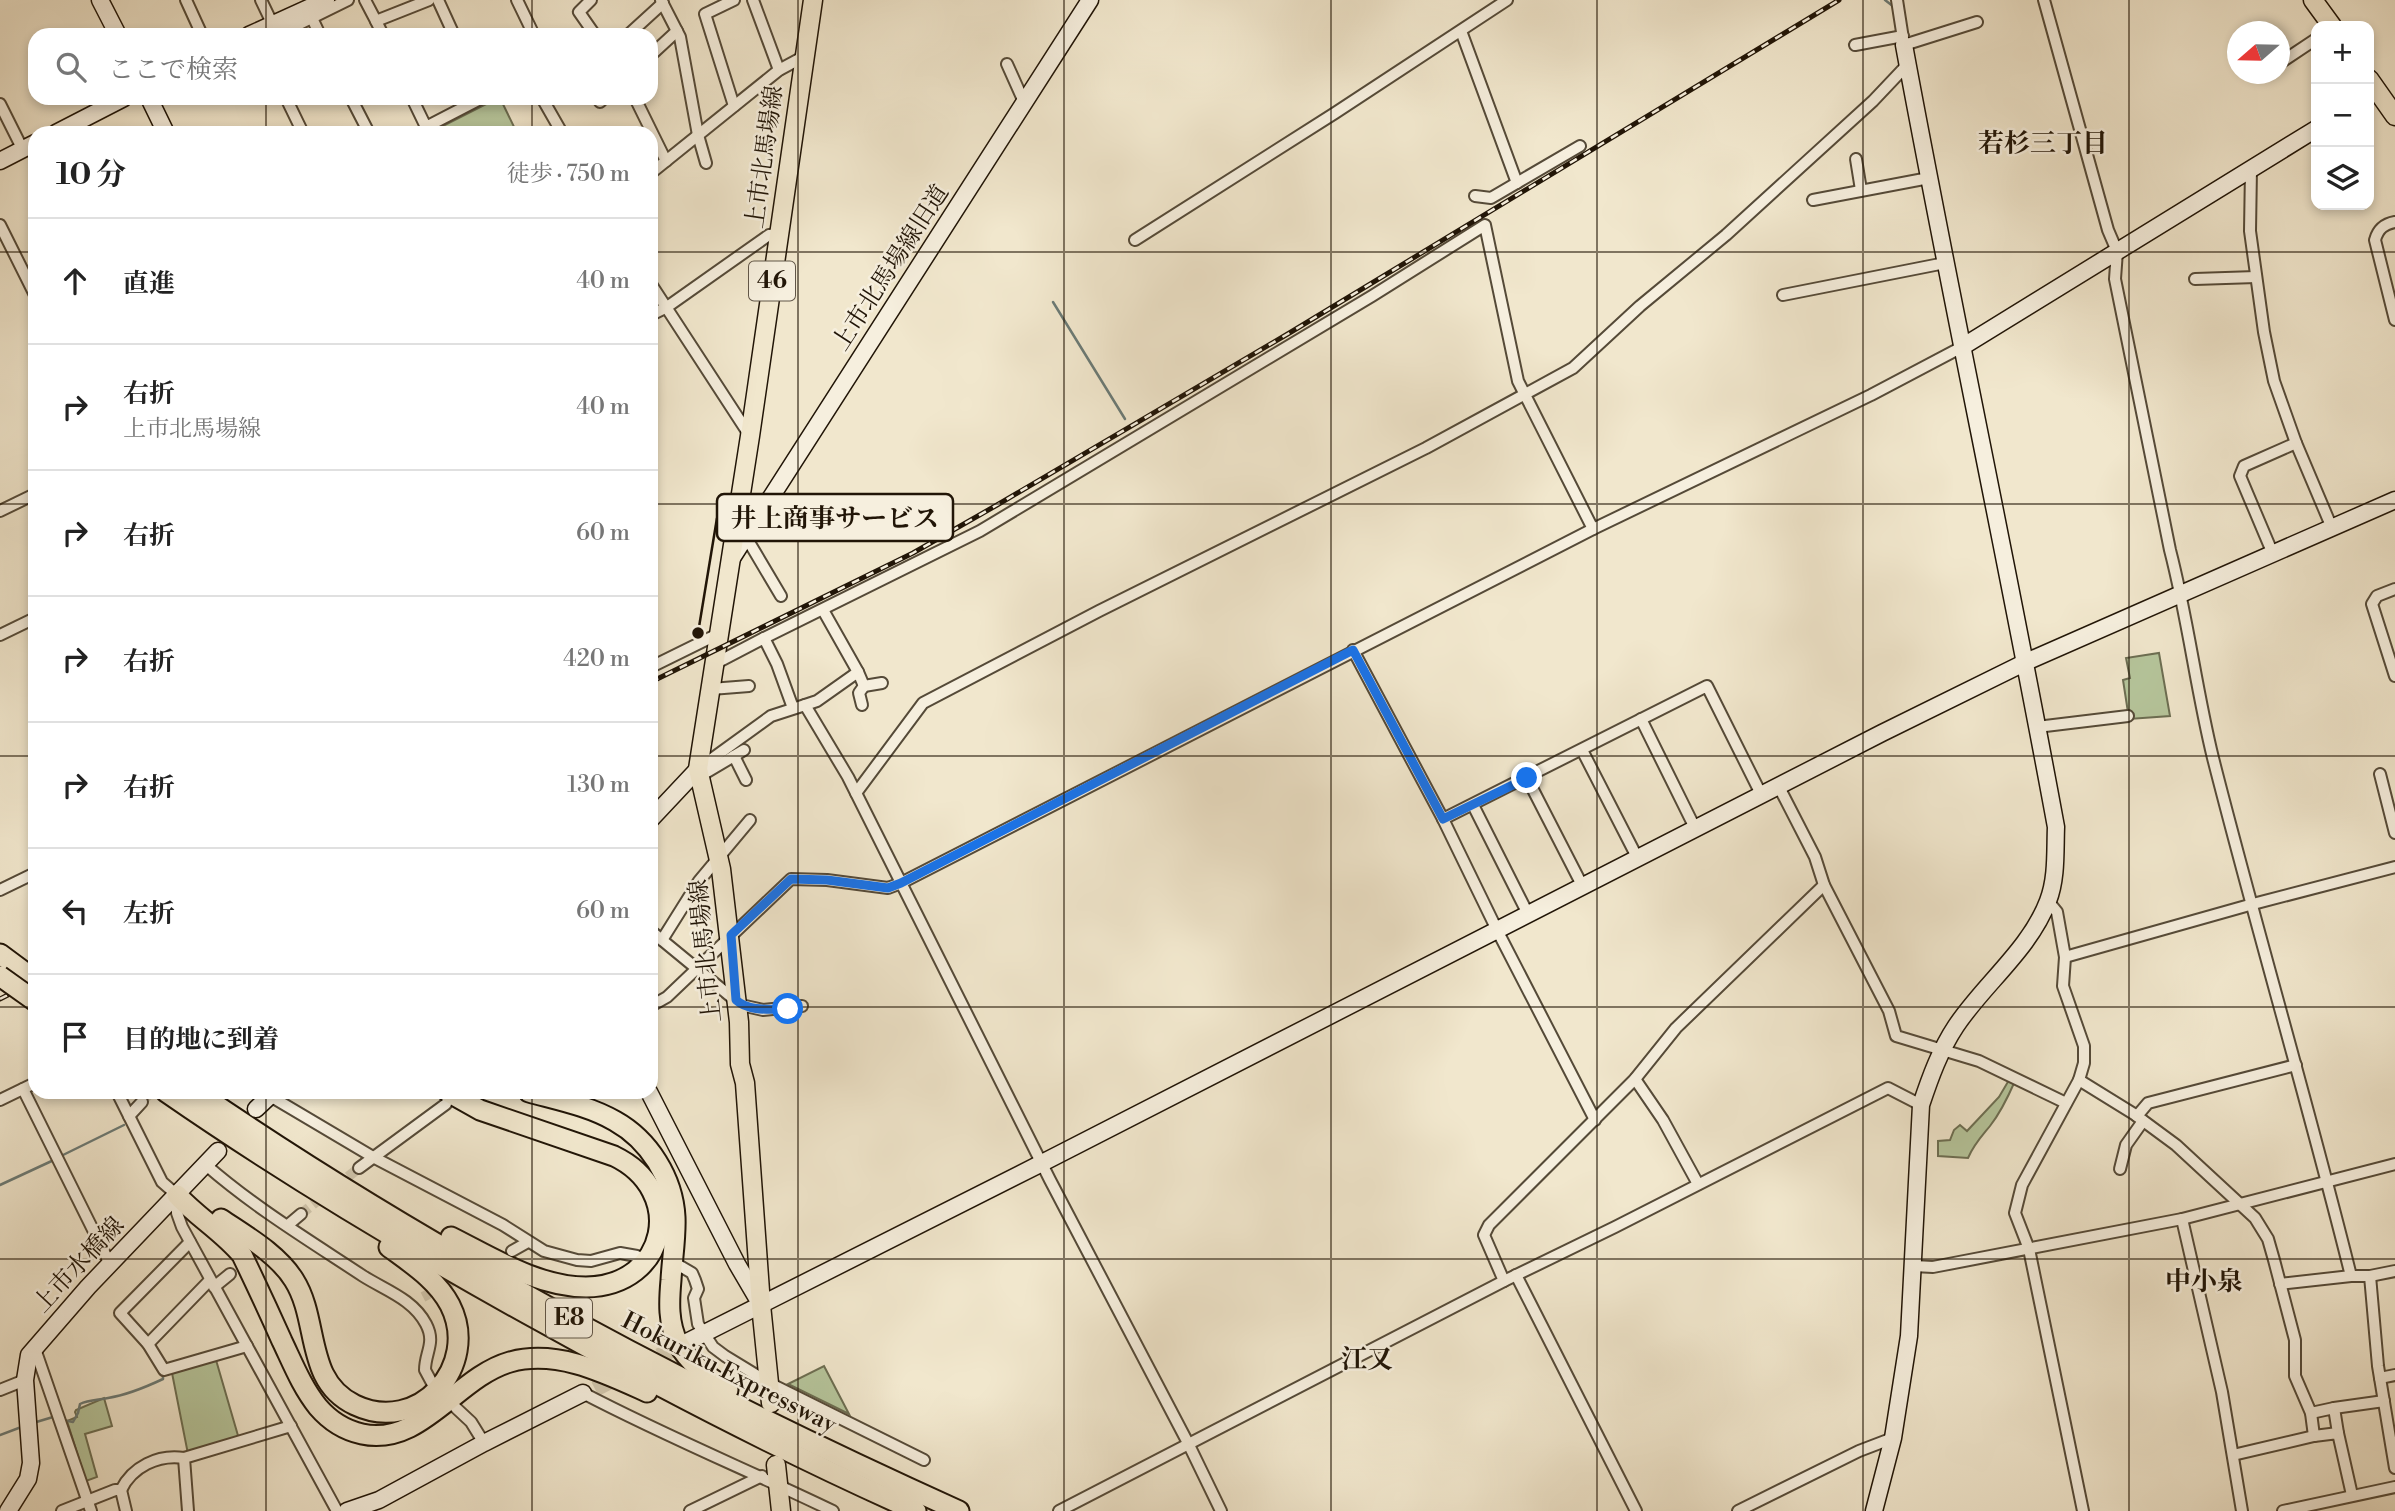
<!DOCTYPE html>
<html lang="ja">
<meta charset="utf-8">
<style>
:root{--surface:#fff;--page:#f6f6f6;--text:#222;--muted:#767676;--line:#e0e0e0}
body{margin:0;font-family:"Libre Bodoni","Noto Serif JP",serif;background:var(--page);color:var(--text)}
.controls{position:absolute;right:21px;top:21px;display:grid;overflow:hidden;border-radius:14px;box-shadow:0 4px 10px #0003}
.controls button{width:63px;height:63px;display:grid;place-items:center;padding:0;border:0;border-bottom:2px solid var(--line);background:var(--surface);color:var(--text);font:35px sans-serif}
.compass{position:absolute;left:2227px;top:21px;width:63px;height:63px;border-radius:50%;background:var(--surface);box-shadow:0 4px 10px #0003;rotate:250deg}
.stop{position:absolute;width:21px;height:21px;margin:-16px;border:5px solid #1a73e8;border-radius:50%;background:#fff}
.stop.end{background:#1a73e8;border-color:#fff;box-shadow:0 2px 7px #0008}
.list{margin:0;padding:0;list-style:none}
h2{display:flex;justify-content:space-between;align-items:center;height:91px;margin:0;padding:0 28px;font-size:30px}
h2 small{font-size:23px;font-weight:400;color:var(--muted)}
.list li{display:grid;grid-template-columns:46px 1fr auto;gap:21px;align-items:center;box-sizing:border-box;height:126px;padding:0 28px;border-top:2px solid var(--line)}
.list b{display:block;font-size:26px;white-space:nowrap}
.list p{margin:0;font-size:23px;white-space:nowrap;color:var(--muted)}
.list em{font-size:23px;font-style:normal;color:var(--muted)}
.icon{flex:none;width:38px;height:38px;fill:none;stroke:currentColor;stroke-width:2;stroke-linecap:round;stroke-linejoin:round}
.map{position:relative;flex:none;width:2395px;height:1511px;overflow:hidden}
.search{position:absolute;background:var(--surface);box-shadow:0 4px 10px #0003;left:28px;top:28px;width:630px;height:77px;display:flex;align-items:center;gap:18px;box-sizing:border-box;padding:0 24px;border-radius:21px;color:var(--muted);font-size:26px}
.panel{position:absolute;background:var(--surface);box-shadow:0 4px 10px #0003;left:28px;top:126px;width:630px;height:973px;border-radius:21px}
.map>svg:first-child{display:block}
.green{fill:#b6c69c;stroke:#6c6e52;stroke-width:2}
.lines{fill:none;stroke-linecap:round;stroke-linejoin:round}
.stream{stroke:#6b7a75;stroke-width:2.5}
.street-tunnel{stroke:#d2c8af;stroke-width:10;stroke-dasharray:10 5;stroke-linecap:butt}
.secondary-tunnel{stroke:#d2c8af;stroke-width:16;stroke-dasharray:16 8;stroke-linecap:butt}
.street-casing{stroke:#554a38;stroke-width:14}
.secondary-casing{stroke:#211507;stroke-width:19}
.primary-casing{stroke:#211507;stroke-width:21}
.highway-casing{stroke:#211507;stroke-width:23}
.street{stroke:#f6efde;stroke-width:10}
.secondary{stroke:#f6efde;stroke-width:16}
.primary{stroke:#f1e7cd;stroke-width:18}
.highway{stroke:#f1e7cd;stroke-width:19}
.rail-casing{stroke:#211507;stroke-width:5}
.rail{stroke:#f6efde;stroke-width:2.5;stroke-dasharray:8;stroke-linecap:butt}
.highway-bridge-casing{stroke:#211507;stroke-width:23;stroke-linecap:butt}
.highway-bridge{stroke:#f1e7cd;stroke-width:19}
.route{stroke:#1a73e8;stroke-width:9}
.grid{fill:none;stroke:#211507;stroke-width:2;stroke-opacity:0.55}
.labels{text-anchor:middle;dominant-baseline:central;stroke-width:5;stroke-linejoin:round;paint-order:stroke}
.shield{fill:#f6efde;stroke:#615648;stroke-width:2}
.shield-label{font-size:23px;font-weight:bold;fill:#211507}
.street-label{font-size:24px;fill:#211507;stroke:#f6efde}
.neighbourhood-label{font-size:26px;font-weight:bold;fill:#211507;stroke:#f6efde}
.leader{fill:none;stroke:#211507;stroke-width:2.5}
.callout-dot{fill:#211507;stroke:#f6efde;stroke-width:2.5}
.callout{fill:#f6efde;stroke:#211507;stroke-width:2.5}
.callout-label{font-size:26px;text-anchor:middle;font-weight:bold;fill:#211507}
</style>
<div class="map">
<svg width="2395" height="1511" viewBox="0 0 2395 1511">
<rect width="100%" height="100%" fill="#f1e7cd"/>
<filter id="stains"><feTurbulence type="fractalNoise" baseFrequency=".00286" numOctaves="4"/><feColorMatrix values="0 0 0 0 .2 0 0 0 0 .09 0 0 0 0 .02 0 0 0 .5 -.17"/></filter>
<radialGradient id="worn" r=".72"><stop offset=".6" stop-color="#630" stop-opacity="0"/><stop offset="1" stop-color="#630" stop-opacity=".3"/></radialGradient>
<g class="green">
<polygon points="498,98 500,98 517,133 429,133"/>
<polygon points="2159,653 2170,716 2129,719 2123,680 2130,678 2126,658"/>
<path d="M2009,1080L2015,1081C2008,1097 2001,1112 1990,1126C1981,1137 1974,1144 1968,1158L1938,1156V1141L1950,1140L1954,1130L1960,1125L1967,1131L1999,1097Z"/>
<polygon points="216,1360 239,1439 188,1454 172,1373"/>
<polygon points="824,1366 849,1414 788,1384"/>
<polygon points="104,1398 112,1426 85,1434 97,1477 86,1481 67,1421 77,1417 75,1412 76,1410"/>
</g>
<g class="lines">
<g class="stream">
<polyline points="1885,0 1894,7"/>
<polyline points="1053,302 1125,419"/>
<polyline points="136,1117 143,1109"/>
<polyline points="61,1156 124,1125"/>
<polyline points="0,1185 56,1159"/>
<path d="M63,1420L73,1422L78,1413L80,1404C88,1400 98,1400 108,1398C127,1395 146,1387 163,1379V1374"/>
<polyline points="33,1423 53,1417"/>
<polyline points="0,1435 24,1426"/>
</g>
<g class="street-tunnel">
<polyline points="142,1102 151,1092"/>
<polyline points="301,1214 359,1168"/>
<polyline points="423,1297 463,1276"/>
</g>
<polyline class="secondary-tunnel" points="595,1389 685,1343"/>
<g class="street-casing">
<g id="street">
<polyline points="186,0 202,35"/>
<polyline points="261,0 272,23"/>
<polyline points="365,0 376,21 429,0"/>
<polyline points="438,0 454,35"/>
<polyline points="517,0 532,31 531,35"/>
<polyline points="591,0 579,12 595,35"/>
<polyline points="661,0 680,37 698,135 706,163"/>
<polyline points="753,0 779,70"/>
<polyline points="1897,0 1904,45 1977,22"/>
<path d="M2044,0L2108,230L2117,251L2115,279L2170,550C2188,619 2196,689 2213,758C2257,931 2308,1103 2351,1276H2370L2378,1366L2395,1468"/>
<polyline points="309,12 320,35"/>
<polyline points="376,21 383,35"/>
<polyline points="1461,31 1517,183"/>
<polyline points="277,35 348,0"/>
<polyline points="628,35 663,3"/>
<polyline points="1855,45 1903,36"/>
<polyline points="651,55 677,31"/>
<polyline points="2280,63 2316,39"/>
<polyline points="1007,64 1024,102"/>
<polyline points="2260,76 2263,74"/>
<polyline points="286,98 303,133"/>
<polyline points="351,98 369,133"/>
<polyline points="412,98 426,127 482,98"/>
<polyline points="542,98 562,133"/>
<polyline points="635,98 666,161"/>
<polyline points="600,102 604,98"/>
<polyline points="0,104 23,150"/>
<polyline points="734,106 705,14 734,0"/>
<polyline points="1856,159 1861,190"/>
<polyline points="2251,169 2250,231 2264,332 2274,381 2296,443"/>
<polyline points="651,173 779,70 805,56"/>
<polyline points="1475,196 1491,198 1580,146"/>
<polyline points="1813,200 1929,178"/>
<path d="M2395,222C2384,224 2378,229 2375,240L2395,320"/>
<polyline points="0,225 35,295"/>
<polyline points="1135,240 1335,113 1507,0"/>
<polyline points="2195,279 2256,277"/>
<polyline points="651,284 750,436"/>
<polyline points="1783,295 1945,263"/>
<polyline points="651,315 667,307 769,235 779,234"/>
<polyline points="0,511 35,494"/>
<polyline points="746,537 781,596"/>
<polyline points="2273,554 2240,476 2244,466 2296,443 2332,528"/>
<polyline points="2395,589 2377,596 2372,604 2395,676"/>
<polyline points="823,610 858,672"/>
<polyline points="0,635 35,618"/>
<polyline points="764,638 980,531 1372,296 1485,225 1518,381 1593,529"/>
<polyline points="1353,650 1443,819 1497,930 1595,1120"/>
<polyline points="716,661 722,660 764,638 777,664 793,708"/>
<polyline points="651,667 720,633"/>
<polyline points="711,689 749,686"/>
<polyline points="805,705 817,701 858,672 864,686 882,683"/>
<polyline points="862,705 859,693 864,686"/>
<polyline points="1641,719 1696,830"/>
<polyline points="2037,727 2128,716"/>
<polyline points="1582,750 1638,859"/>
<polyline points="734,756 746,780"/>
<polyline points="698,769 771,716 805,705 848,777 1050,1180 1188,1443 1221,1511"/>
<polyline points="698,769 707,772 744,750"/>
<polyline points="2380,774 2395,833"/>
<polyline points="1527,778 1583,887"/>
<polyline points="1779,787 1815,857 1824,885 1889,1011 1896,1036 1979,1061 2066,1103"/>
<polyline points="856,793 923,703 1099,611 1426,448 1573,368 1640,306 1726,235 1873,101 1908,64"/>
<polyline points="1473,805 1528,914"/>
<polyline points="1443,819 1707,686 1762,796"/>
<polyline points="0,890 35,873"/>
<polyline points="2048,901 2057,912 2065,957 2063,986 2084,1046 2084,1063 2079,1080 2022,1185 2015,1213 2029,1249 2083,1511"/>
<polyline points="651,931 741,1005 763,1010 802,1006"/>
<polyline points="662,940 699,881 750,820"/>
<polyline points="2065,957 2253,904 2395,867"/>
<polyline points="651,1006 667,997 791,879 827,880 888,888 901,883 1593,529 1871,395 1962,347"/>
<polyline points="1635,1079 1663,1120 1698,1184"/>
<polyline points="2079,1080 2134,1114 2176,1145 2255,1218 2268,1239 2274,1260 2295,1340 2295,1376 2311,1413 2314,1436 2338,1433 2352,1495"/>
<polyline points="23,1089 110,1264"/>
<polyline points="117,1092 162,1182 177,1195 177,1213 182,1227 337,1511"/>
<polyline points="265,1093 373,1157 503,1225 544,1251 577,1260 591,1261 620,1253 637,1256"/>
<polyline points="0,1100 35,1083"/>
<polyline points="129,1116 142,1102"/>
<polyline points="2137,1116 2148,1103 2296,1065"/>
<path d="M206,1165C254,1207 310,1241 363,1276C385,1290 413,1299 426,1324C436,1343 425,1352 425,1370L432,1383"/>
<polyline points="359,1168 446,1104"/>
<polyline points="2120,1169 2126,1145 2143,1121"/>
<polyline points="2182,1219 2222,1392 2242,1511"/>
<polyline points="288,1225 301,1214"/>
<polyline points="190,1242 120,1313 148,1344 164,1370 247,1346"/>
<polyline points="512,1251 528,1242"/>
<polyline points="680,1266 692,1273 695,1280 698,1289 694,1298 698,1324 713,1347 725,1356 771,1384 924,1460"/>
<polyline points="1914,1266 1933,1267 2182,1219 2395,1164"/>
<polyline points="1516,1275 1636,1511"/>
<polyline points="2370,1276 2395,1271"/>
<polyline points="1504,1281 1484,1235 1489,1225 1635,1079 1676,1028 1824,885"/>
<polyline points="2280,1284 2351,1276"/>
<polyline points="214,1287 230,1274"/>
<polyline points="148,1344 210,1280"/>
<polyline points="34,1346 91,1511"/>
<polyline points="2380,1378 2395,1375"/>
<polyline points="0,1390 25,1380"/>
<path d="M583,1393C665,1436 750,1471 833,1511"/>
<polyline points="456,1408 471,1422 484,1443"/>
<polyline points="2334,1408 2384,1401"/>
<polyline points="2311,1413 2334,1408 2338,1433"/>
<polyline points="2233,1455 2314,1436"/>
<path d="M121,1490C132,1467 158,1454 184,1458"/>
<polyline points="62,1511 115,1490 121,1490 126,1511"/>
<polyline points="188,1511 184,1458 291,1426"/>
<polyline points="690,1511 762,1476"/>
<polyline points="1059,1511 1504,1281 1615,1227 1888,1088 1921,1105"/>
<polyline points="1738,1511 1859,1451 1893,1438"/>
<polyline points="2283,1511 2395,1487"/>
</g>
</g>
<g class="secondary-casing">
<g id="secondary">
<polyline points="100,0 118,35"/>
<polyline points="249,35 326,0"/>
<polyline points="149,98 166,133"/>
<polyline points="56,133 124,98"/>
<polyline points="0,161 35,143"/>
<polyline points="1962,347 2316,129"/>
<polyline points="732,558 1090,0"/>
<polyline points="651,819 698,769"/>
<polyline points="649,1092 737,1264 761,1305"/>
<polyline points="256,1109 274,1092"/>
<polyline points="685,1343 1042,1163 1882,733 2026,662 2395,500"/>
<polyline points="8,1511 28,1479 31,1463 25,1380 29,1355 88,1287 218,1151"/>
<polyline points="347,1511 379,1500 484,1443 583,1393"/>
<path d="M1874,1511L1893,1438L1909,1336L1921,1105C1930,1078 1940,1050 1956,1026C1984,984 2030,949 2048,901C2057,878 2055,851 2056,827C2008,565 1952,306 1904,45"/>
</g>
</g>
<g class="primary-casing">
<g id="primary">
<polyline points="2313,0 2332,26"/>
<polyline points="2369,79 2395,116"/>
<polyline points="771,1403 761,1305 745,1083 740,1064 739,1022 721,869 698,769 750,436 813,0"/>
<polyline points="776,1465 781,1511"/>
</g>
</g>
<g class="highway-casing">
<g id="highway">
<polyline points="0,954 35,980"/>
<path d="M166,1092C286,1175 413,1251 542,1322C664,1390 788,1454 916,1511"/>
<path d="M197,1092C436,1256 695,1392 959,1511"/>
<path d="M448,1092L480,1110L614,1156C687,1191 668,1286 586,1287C538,1287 493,1258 451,1237"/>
<path d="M529,1092C558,1100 589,1106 615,1121C649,1140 673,1178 675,1217C676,1237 672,1260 671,1280C669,1302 668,1323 678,1343C689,1364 709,1377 728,1390"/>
<path d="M177,1195C197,1217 223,1232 242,1255C256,1284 269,1312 282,1341C293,1364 302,1387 318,1407C330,1421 344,1430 362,1434C421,1447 457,1377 510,1362C557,1349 605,1373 647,1392"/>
<path d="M221,1219C246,1236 278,1254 294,1280C320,1321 304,1381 355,1405C418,1435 481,1366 450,1305C437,1280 412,1264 389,1247"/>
</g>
</g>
<use href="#street" class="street"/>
<use href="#secondary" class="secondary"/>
<use href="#primary" class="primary"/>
<use href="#highway" class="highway"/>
<g class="rail-casing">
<g id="rail">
<polyline points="651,682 913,553 997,505 1291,332 1839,0"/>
<polyline points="0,999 35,981"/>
</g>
</g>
<use href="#rail" class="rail"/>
<g class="highway-bridge-casing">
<polyline id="highway-bridge" points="0,976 35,1001"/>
</g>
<use href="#highway-bridge" class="highway-bridge"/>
</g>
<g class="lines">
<path class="route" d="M788,1009C771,1009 749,1012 736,1000L731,935L791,879L827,880L888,888L901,883L1353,650L1443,819L1527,778"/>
</g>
<path class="grid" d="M266,0V35M532,0V35M798,0V1511M1064,0V1511M1331,0V1511M1597,0V1511M1863,0V1511M2129,0V1511M266,98V133M532,98V133M0,252H35M651,252H2395M0,504H35M651,504H2395M0,756H35M651,756H2395M0,1007H35M651,1007H2395M266,1092V1511M532,1092V1511M0,1259H2395"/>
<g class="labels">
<g class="shield">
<rect x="749" y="261.5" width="46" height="39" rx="5"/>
<rect x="546" y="1298.5" width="46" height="39" rx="5"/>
</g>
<g class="shield-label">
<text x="772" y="281">46</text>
<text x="569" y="1318">E8</text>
</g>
<g class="street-label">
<text transform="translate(765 157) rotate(-82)">上市北馬場線</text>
<text transform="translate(891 268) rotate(-57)">上市北馬場線旧道</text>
<text transform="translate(706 951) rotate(-96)">上市北馬場線</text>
<text transform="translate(79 1265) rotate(-47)">上市水橋線</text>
<text transform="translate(729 1373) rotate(27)">Hokuriku Expressway</text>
</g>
<g class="neighbourhood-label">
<text x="2043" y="144">若杉三丁目</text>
<text x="2204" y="1282">中小泉</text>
<text x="1367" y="1360">江又</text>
</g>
</g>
<path class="leader" d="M698 633L717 518"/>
<circle class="callout-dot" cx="698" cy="633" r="7"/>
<rect class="callout" x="717" y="494" width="236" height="47" rx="7"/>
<g class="callout-label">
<text x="835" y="527">井上商事サービス</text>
</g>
<rect width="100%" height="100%" filter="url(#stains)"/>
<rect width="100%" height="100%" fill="url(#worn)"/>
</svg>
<div class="controls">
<button>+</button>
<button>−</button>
<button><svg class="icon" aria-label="layers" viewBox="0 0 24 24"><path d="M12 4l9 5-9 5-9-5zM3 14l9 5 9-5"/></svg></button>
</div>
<svg class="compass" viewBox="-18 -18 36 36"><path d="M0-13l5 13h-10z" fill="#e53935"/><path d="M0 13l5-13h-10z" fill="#767676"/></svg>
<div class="stop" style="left:788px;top:1009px"></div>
<div class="stop end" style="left:1527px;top:778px"></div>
<div class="search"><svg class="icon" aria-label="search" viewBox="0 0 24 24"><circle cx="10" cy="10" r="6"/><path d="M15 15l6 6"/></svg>ここで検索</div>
<section class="panel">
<h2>10 分<small>徒歩 · 750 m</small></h2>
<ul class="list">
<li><svg class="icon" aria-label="ahead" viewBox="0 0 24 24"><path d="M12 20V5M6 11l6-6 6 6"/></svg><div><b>直進</b></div><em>40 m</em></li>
<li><svg class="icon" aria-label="right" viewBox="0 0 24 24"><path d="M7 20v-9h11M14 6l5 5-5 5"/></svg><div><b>右折</b><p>上市北馬場線</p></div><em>40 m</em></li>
<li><svg class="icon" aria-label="right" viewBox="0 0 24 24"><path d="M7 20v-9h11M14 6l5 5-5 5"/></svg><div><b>右折</b></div><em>60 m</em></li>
<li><svg class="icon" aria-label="right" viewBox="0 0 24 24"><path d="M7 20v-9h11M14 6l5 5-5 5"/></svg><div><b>右折</b></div><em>420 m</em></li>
<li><svg class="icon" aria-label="right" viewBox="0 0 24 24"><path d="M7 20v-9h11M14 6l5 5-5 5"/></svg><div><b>右折</b></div><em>130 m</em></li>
<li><svg class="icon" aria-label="left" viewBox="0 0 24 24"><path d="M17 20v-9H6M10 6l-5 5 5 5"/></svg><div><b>左折</b></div><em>60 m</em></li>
<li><svg class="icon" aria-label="arrive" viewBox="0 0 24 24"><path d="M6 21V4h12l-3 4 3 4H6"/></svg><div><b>目的地に到着</b></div></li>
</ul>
</section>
</div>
